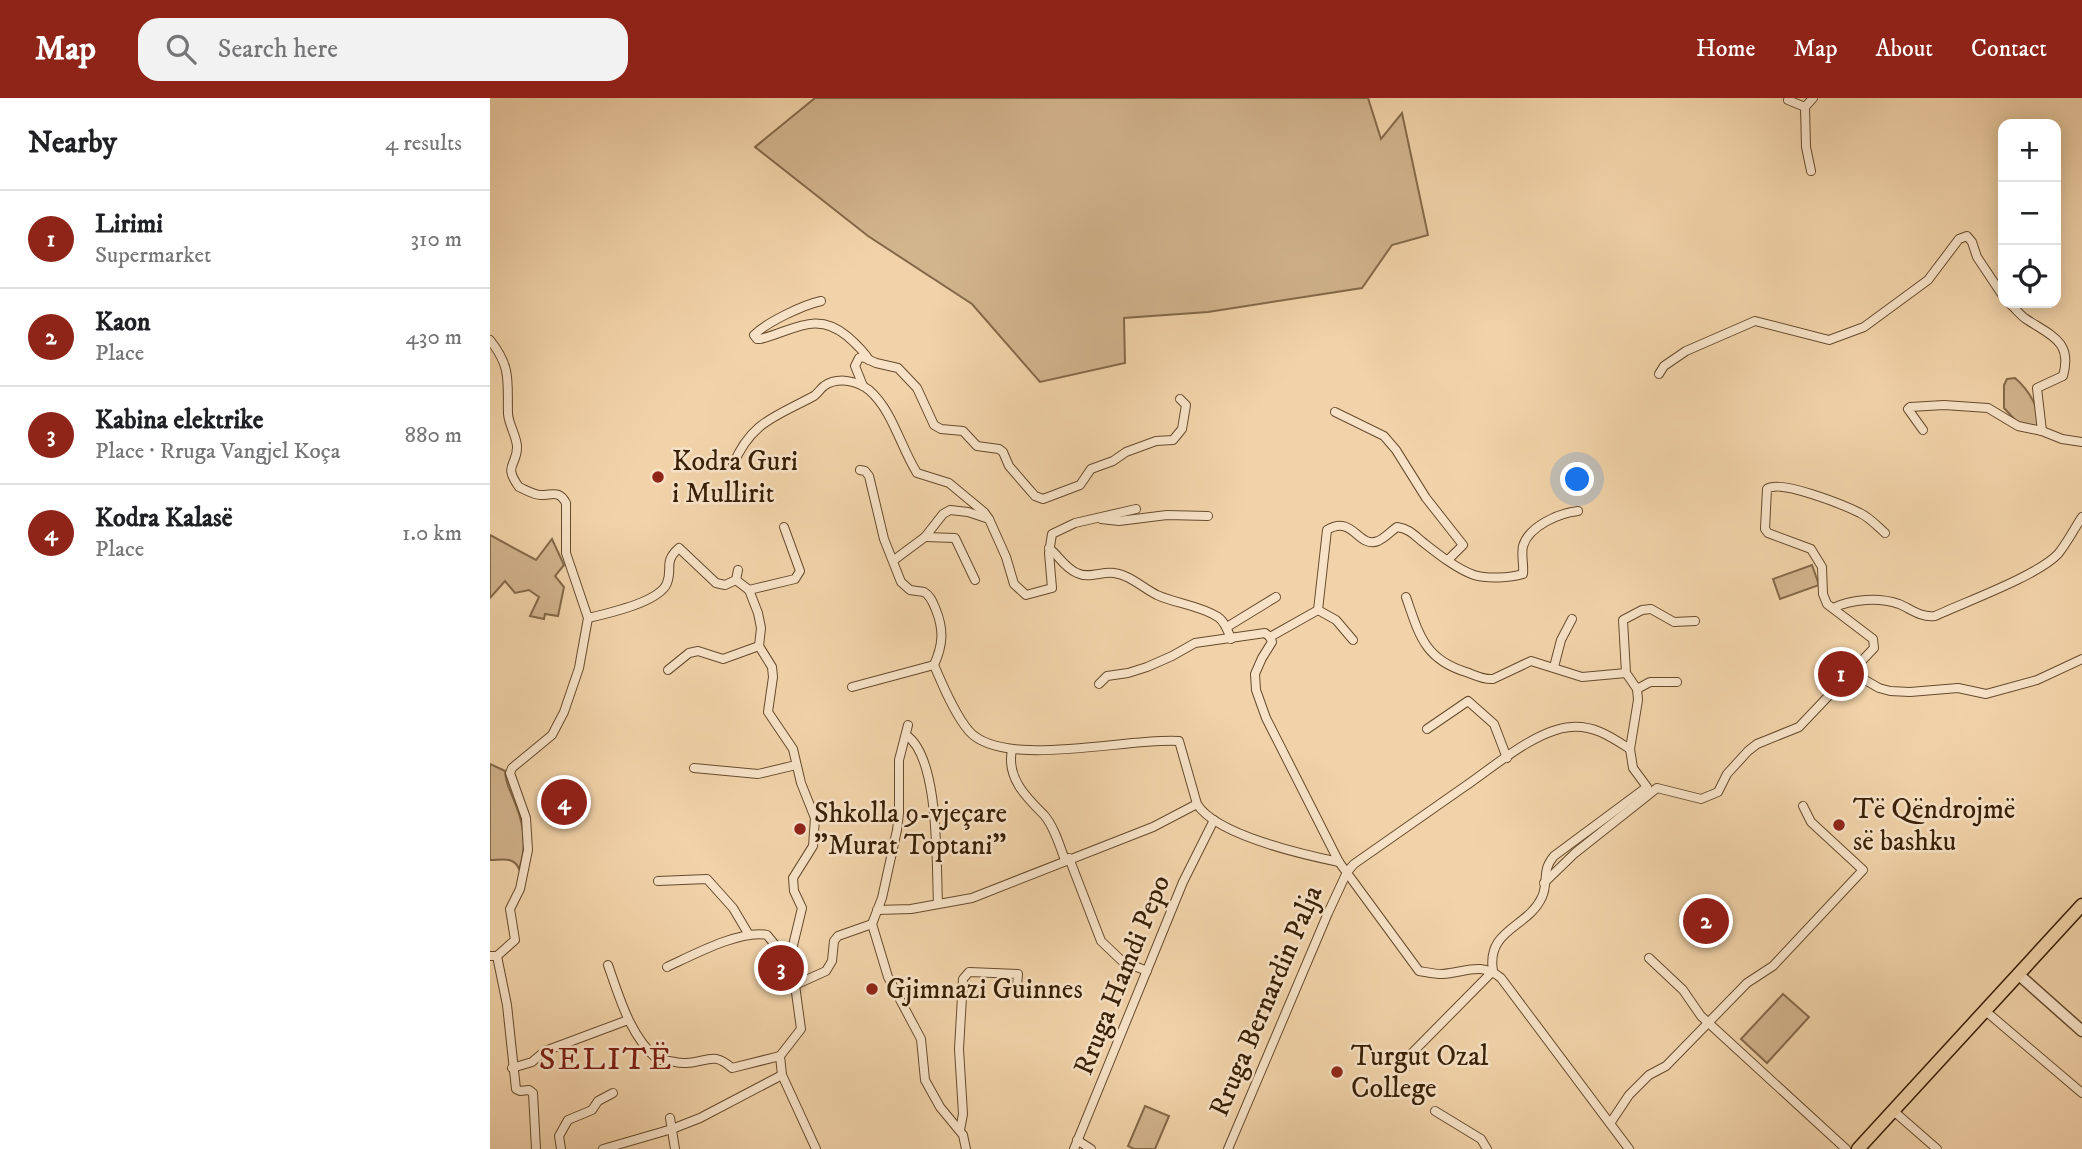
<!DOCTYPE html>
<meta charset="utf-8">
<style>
:root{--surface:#fff;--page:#f2f2f2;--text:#202124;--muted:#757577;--line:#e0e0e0;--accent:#8f2418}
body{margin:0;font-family:"IM FELL DW Pica",serif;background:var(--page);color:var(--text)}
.controls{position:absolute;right:21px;top:21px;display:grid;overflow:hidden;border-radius:14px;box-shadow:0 4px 18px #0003}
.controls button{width:63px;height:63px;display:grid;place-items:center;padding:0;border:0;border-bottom:2px solid var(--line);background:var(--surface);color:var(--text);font:35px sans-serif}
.you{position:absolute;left:1088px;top:382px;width:24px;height:24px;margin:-18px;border:5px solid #fff;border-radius:50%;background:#1a73e8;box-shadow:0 0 0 10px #1a73e833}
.badge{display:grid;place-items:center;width:46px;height:46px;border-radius:50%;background:var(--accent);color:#fff;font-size:23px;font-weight:700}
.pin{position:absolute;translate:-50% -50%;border:4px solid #fff;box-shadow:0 2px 7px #0006}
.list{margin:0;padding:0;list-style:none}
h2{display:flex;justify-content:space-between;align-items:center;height:91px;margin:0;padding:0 28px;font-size:30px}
h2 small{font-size:23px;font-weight:400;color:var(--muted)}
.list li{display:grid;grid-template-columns:46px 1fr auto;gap:21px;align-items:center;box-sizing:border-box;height:98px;padding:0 28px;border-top:2px solid var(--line)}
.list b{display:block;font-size:26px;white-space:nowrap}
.list p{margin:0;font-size:23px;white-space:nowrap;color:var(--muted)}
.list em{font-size:23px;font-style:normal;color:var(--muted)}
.icon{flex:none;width:38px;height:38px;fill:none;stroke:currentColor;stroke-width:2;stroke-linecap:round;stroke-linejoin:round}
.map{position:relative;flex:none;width:1592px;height:1051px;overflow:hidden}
header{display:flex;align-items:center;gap:42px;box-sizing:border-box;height:98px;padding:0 35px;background:var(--accent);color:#fff}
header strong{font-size:33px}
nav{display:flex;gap:38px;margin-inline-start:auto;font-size:24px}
.search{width:490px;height:63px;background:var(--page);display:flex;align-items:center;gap:18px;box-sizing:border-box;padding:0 24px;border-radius:21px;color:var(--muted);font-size:26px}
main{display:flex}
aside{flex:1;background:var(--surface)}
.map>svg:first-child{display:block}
.green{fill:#d2b48d;stroke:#846948;stroke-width:2}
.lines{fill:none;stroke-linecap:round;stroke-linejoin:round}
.minor-casing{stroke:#664b2d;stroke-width:10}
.tertiary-casing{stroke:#664b2d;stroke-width:13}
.primary-casing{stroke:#371e04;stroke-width:15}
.minor{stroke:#f7e2c7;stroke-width:8}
.tertiary{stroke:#f7e2c7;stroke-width:10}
.primary{stroke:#f2d3a9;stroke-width:12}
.poi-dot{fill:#8f2418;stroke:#f7e2c7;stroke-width:2.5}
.labels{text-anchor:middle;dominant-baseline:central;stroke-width:5;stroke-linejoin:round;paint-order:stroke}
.poi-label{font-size:28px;fill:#371e04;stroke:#f7e2c7;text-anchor:start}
.street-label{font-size:28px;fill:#371e04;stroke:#f7e2c7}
.quarter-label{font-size:32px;letter-spacing:2px;fill:#7a1f14;stroke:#f7e2c7}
</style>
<header>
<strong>Map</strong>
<div class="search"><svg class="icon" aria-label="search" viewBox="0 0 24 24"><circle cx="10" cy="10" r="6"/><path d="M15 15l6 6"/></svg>Search here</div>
<nav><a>Home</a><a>Map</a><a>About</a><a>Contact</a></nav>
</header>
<main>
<aside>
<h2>Nearby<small>4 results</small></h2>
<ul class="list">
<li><span class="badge">1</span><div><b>Lirimi</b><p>Supermarket</p></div><em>310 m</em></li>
<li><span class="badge">2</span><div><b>Kaon</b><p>Place</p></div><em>430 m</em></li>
<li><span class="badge">3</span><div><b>Kabina elektrike</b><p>Place · Rruga Vangjel Koça</p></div><em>880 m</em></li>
<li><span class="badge">4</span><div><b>Kodra Kalasë</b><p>Place</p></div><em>1.0 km</em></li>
</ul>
</aside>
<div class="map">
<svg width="1592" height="1051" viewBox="0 0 1592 1051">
<rect width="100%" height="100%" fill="#f2d3a9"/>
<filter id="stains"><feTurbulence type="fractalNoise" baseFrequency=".00286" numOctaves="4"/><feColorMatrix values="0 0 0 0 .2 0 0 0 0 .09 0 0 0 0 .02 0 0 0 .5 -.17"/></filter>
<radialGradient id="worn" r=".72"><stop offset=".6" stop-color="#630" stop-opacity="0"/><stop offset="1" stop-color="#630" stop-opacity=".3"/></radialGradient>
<g class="green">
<polygon points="325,0 878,0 891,41 912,15 938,137 902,147 872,190 718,214 634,220 635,265 550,284 482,206 378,138 265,49"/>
<path d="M1525,280C1539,292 1551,312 1550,331L1528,325L1514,310V287L1517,281Z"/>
<polygon points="0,437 46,462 62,441 74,467 65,478 74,489 68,518 55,516 54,521 40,518 49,499 39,492 25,495 15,483 0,500"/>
<polygon points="1322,467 1329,487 1290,501 1283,481"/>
<path d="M0,666L15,673C15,684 21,694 25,705C34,726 37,749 29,771C24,758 12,762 0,762Z"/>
<polygon points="1293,896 1319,919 1277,965 1251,941"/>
<polygon points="655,1008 679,1018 665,1051 644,1051 638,1048"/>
</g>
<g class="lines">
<g class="minor-casing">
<g id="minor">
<polyline points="1298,2 1315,9"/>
<polyline points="1321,73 1316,49 1315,9 1323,0"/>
<path d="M331,203C313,207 277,224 264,237L267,241H270C303,233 326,212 357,238C365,245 374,253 379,262"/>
<path d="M1519,205C1525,210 1530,217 1536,221C1560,237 1583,243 1573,278L1547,290L1552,333"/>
<path d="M0,242C22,270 17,283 18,316C19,327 26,337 27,348C28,368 12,366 29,389C36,392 44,397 51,397C63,397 69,392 76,405V455L98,520L89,570L74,614L62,637L22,670L20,675L36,720L38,752L30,791L20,811L25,842L7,858H0"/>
<polyline points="1169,276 1174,268 1196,253 1265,223 1339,242 1374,229 1438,182 1469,141 1477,138 1482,144 1487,159 1513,198"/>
<polyline points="373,288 365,268 369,260 373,259 386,265 408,270 427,290 444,327 451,331 473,333 487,348 509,351 513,354 519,368 538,390 545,398 553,401 590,387 601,371 623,363 636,354 666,343 683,342 692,331 696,307 690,301"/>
<polyline points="845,314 894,338 906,352 936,400 973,447 958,462"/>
<polyline points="1433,332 1418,311 1420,309 1454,307 1498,310 1528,328 1552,333 1572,341 1592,344"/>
<path d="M243,367C261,324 285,319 322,299C327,297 329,292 334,288C347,279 366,282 379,292C403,313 410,348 427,375L459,385L494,414L499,421"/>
<path d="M370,372L375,373L379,378L394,441L411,484L420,492L434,494C441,498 443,505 446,512C454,532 453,547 444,567C452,586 465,617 479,633C513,672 639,639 689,643L707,706C726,737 815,757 849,764"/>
<polyline points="611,421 629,423 677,417 718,418"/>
<polyline points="435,439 465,440 485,482"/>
<path d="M559,450C569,458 575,470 587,475C599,481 612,473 624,475C640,477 653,490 667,497C687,506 709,507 728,519C735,524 738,533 741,541"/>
<polyline points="404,462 435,439 453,416 460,412 478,414 499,421 516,459 524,486 536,497 562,490 559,455 562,436 585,425 646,411"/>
<polyline points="248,472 246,482 259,492 268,515 271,530 269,548 282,569 283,579 278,614 303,651 311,685 325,720 323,748 303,780 304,793 312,810 299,864 305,887 311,931 290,958"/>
<polyline points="259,492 305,481 310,473 294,429"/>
<path d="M916,499C929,536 934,561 976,574C985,577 993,582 1003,581L1041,563L1092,579L1136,575"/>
<path d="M1343,510C1362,501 1389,499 1409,506C1421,511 1431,520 1445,518C1475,504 1547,478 1568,456C1577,445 1584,431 1592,419"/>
<path d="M828,512L837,432C863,416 868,451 888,443C895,440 901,433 907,429C920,431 924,437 934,445C948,456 967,471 984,477C997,481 1020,480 1033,476C1034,467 1031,456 1033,448C1039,428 1069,415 1088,413"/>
<polyline points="828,512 846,522 863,542"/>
<path d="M98,520C116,516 170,504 177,485C183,470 173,464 189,450L226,485L235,487L246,482"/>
<polyline points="737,529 786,499"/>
<path d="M780,539L782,544L772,560L765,576L766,592L776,620L849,764L929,873C936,874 944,876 952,876C975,875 990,863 1011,880L1139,1051"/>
<polyline points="780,539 828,512"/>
<polyline points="1064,569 1071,542 1082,521"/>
<polyline points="178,572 199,555 208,553 233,561 269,548"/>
<polyline points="1361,574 1389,590 1400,593 1420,594 1468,590 1496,596 1547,582 1592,561"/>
<polyline points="609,586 617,578 638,575 657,569 682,558 705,545 775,535 780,539"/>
<polyline points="362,589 444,567"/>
<polyline points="1147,591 1160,584 1187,584"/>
<polyline points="937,631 978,603 1004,626 1017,660"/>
<path d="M416,637C450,659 446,767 448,805"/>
<path d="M522,652C516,680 537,700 554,717C564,728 570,749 575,762"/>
<polyline points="204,670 268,676 306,667"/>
<polyline points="579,760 611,843 632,863 657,873"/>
<polyline points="168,783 217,781 243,810 259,837"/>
<path d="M1054,785L1085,755L1167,690L1211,701L1228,694L1237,676L1258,653L1267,646L1309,629L1384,550L1383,541L1337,506L1333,496L1332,469L1321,451L1278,435L1275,431L1277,391C1290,381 1354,407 1370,415C1379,419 1387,428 1395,435"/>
<polyline points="387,812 421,811 482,800 663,729 707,706"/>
<polyline points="382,826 398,879 431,941 435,982 450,1009 473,1037 476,1051"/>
<polyline points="382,826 392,800 407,732 409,715 409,662 418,627"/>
<polyline points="7,858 17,907 26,991 30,993 39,992 43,995 46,1051"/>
<polyline points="1159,860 1193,892 1211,918 1356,1051"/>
<path d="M118,867C130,901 140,938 168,962C180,961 186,966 196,965C218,964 223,953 242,970L290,958"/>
<path d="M177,869C201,858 251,831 277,837L299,864"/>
<polyline points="305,887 336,873 342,863 344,843 348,838 382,826"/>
<polyline points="1499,916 1592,995"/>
<path d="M922,955L1003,873C996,831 1038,830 1052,799C1059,783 1051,773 1064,758L1157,689L1143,670L1140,651L1148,602L1147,591L1136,575L1133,522L1152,512L1161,511L1184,524L1205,523"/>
<polyline points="290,958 292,977 326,1051"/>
<polyline points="22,970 42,964 55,953 138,922"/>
<polyline points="945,1013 991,1041 997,1051"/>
<polyline points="1407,1016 1447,1051"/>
<polyline points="180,1020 185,1051"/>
<polyline points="1121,1024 1139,997 1159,977 1176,968 1257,885 1283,868 1373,772 1321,724 1313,708"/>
<polyline points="470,1032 473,1016 469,951 473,881 479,874 528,876 527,888"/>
<polyline points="587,1042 601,1051"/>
<polyline points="71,1051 69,1038 78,1022 102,1012 108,1003 123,995"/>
<polyline points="113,1051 182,1031 210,1020 292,977"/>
<polyline points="584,1051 693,784 724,722"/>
<path d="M738,1051L838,815L857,774L864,766C901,740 937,715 974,689C1002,670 1047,631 1081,629C1104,627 1121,639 1140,651"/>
</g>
</g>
<g class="tertiary-casing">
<polyline id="tertiary" points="1528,876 1592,933"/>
</g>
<g class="primary-casing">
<polyline id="primary" points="1368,1051 1592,807"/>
</g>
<use href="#minor" class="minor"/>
<use href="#tertiary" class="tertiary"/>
<use href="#primary" class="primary"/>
</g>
<g class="poi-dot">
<circle cx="168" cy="379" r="7"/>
<circle cx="1349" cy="727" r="7"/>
<circle cx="310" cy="731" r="7"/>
<circle cx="382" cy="891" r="7"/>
<circle cx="847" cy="974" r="7"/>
</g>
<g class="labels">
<g class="poi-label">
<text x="182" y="363">Kodra Guri<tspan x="182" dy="32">i Mullirit</tspan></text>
<text x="1363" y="711">Të Qëndrojmë<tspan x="1363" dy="32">së bashku</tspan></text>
<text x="324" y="715">Shkolla 9-vjeçare<tspan x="324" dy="32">"Murat Toptani"</tspan></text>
<text x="396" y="891">Gjimnazi Guinnes</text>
<text x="861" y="958">Turgut Ozal<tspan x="861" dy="32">College</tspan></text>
</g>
<g class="street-label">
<text transform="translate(632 877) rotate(-68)">Rruga Hamdi Pepo</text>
<text transform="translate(776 903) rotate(-67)">Rruga Bernardin Palja</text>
</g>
<g class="quarter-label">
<text x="116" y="962">SELITË</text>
</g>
</g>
<rect width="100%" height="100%" filter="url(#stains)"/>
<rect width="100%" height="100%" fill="url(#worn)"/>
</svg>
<div class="controls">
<button>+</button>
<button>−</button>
<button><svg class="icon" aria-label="locate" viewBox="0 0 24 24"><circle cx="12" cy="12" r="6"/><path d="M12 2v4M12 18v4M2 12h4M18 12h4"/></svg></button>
</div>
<div class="you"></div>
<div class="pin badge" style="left:1351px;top:576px">1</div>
<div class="pin badge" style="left:1216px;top:823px">2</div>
<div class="pin badge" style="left:291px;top:870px">3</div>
<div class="pin badge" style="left:74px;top:704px">4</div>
</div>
</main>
